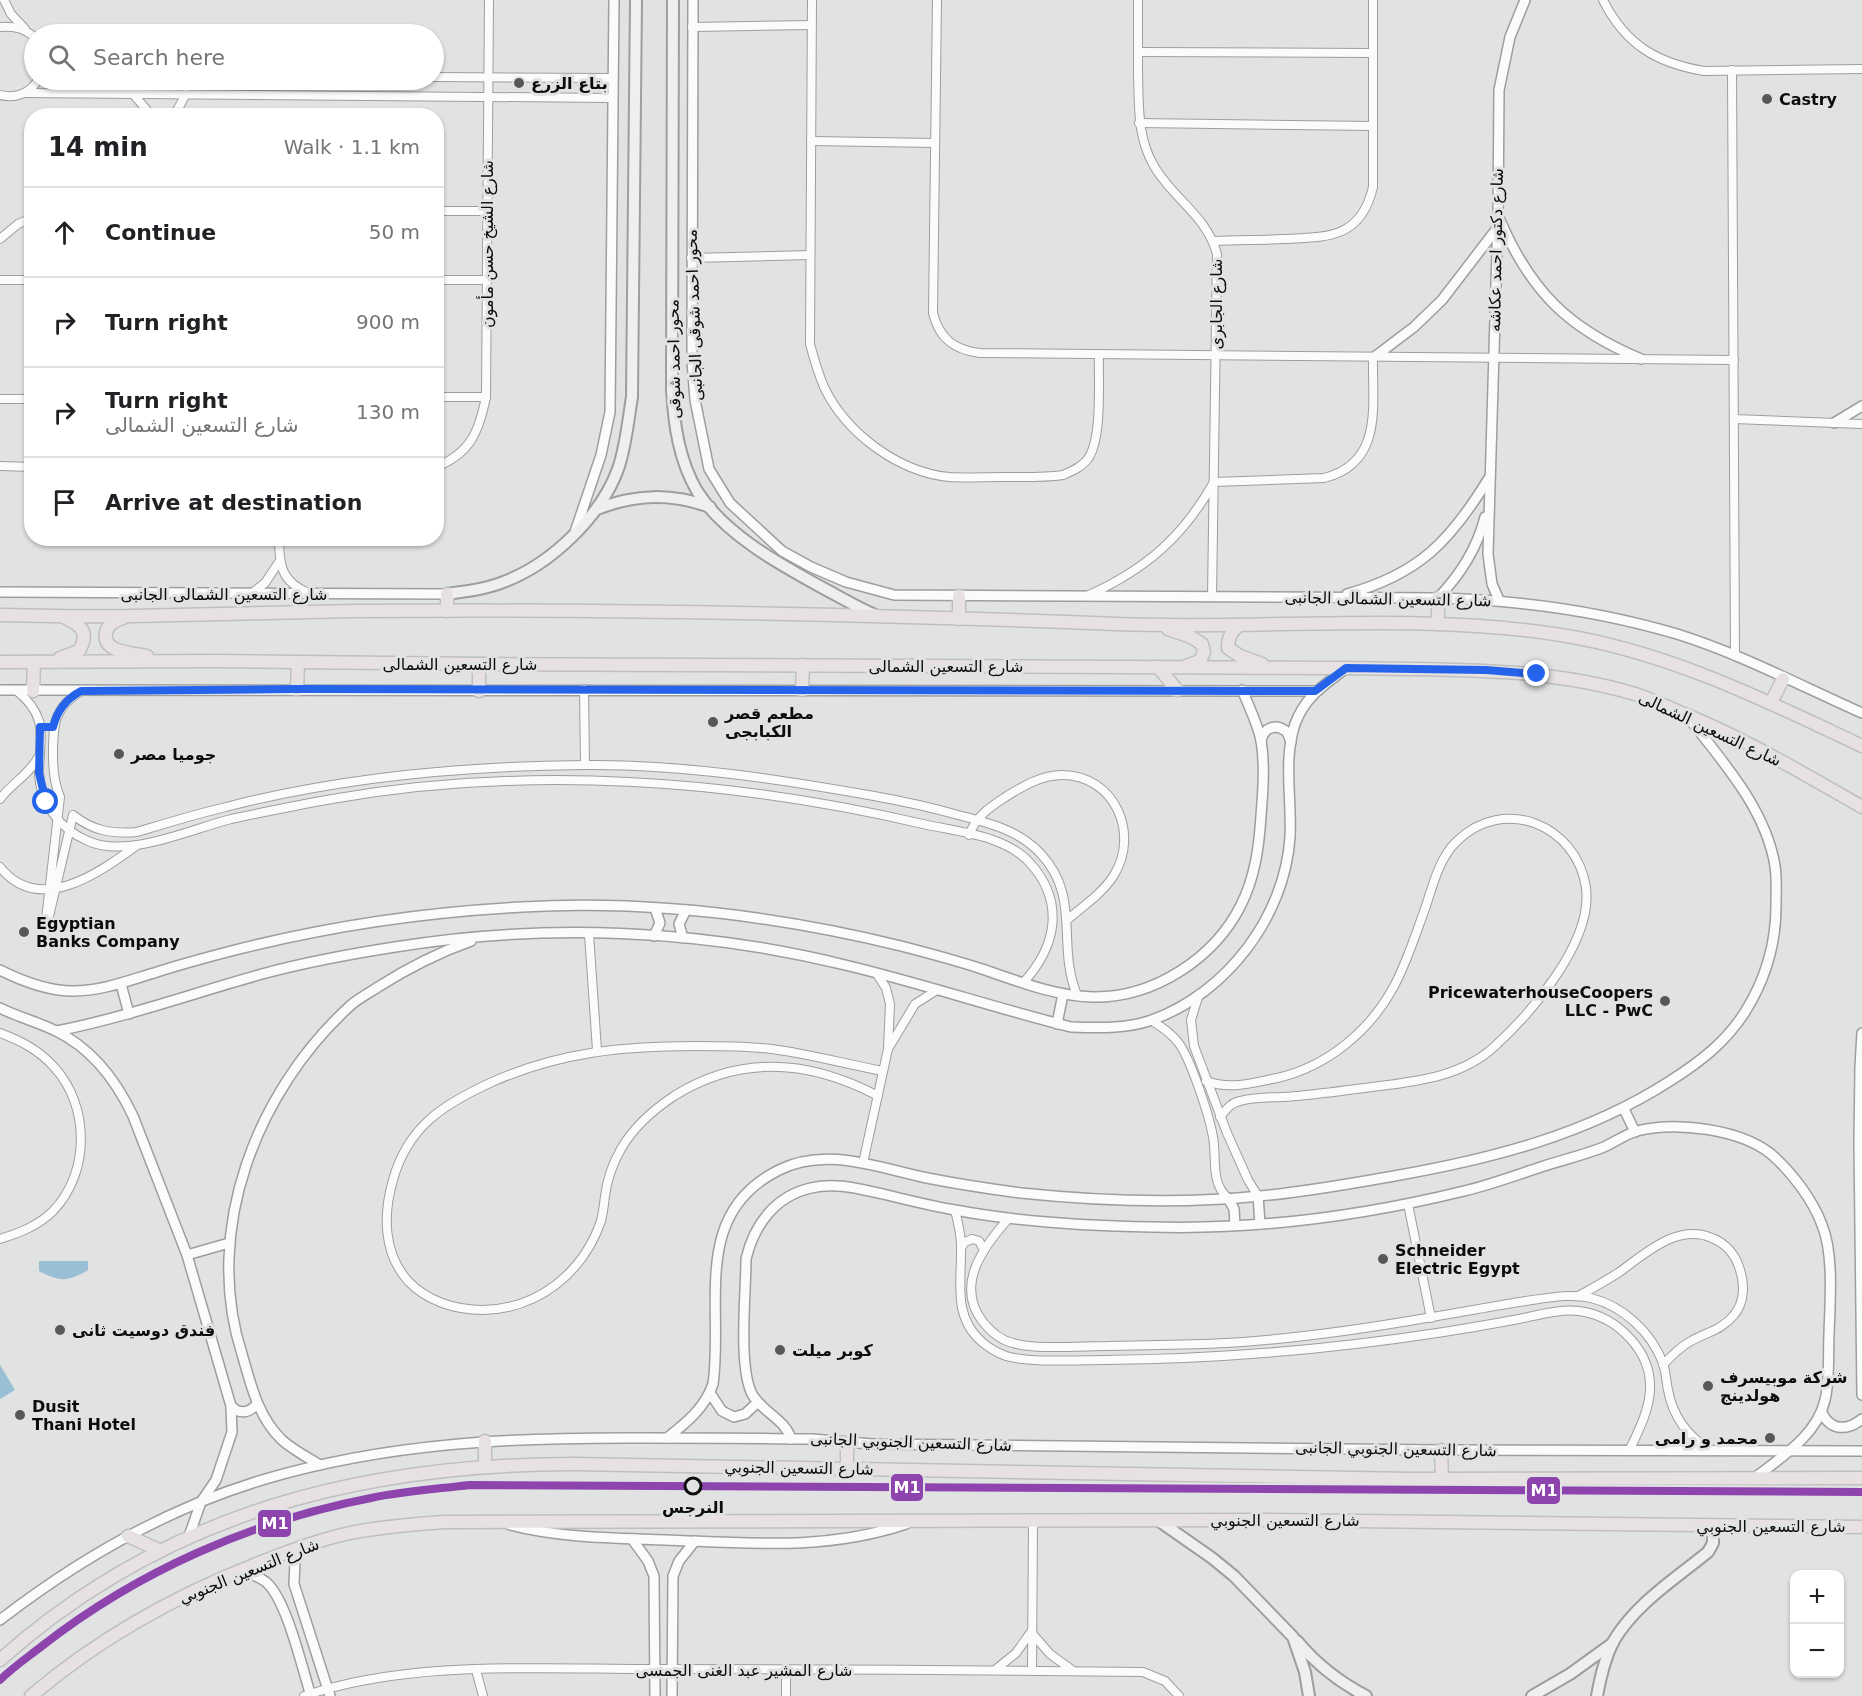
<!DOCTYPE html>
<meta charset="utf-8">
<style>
:root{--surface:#fff;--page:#f2f2f2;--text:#202124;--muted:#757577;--line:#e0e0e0}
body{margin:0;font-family:"DejaVu Sans","Noto Sans Arabic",sans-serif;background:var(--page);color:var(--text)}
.controls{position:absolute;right:18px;bottom:18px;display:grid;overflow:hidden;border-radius:12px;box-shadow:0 2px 4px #0004}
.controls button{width:54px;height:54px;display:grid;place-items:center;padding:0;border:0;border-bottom:2px solid var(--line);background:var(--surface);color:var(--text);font:30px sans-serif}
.stop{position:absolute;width:18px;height:18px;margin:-14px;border:4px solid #2563eb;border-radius:50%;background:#fff}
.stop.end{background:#2563eb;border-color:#fff;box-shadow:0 2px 6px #0008}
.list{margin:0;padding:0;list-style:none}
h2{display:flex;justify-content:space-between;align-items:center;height:78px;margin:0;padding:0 24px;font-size:26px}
h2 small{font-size:20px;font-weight:400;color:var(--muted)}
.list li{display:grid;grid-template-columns:39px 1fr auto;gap:18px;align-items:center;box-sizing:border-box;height:90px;padding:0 24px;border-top:2px solid var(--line)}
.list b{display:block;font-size:22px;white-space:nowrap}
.list p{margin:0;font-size:20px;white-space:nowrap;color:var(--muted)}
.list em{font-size:20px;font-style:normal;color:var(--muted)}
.icon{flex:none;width:33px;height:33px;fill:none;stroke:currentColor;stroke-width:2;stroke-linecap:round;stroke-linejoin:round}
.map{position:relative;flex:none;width:1862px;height:1696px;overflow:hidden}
.search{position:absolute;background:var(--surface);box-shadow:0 2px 4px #0004;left:24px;top:24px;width:420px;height:66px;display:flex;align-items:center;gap:15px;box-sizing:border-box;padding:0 21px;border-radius:33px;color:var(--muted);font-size:22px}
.panel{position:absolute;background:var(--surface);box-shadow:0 2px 4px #0004;left:24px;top:108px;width:420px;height:438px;border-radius:24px}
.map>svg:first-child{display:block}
.water{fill:#98bfd3}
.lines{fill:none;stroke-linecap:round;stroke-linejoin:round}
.minor-casing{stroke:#9e9e9f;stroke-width:10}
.tertiary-casing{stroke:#9e9e9f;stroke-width:12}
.secondary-casing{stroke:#9e9e9f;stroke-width:14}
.primary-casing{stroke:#bfbfc0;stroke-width:15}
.minor{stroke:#fafbfb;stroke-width:8}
.tertiary{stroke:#fafbfb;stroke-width:9}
.secondary{stroke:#f1efee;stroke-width:10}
.primary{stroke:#e7e2e1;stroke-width:12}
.metro-1-casing{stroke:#e0e2e3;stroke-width:12}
.metro-1{stroke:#8e44ad;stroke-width:8}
.route{stroke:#2563eb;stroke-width:8}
.poi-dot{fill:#575758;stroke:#e0e2e3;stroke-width:2}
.stop-dot{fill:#e0e2e3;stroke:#0c0c0d;stroke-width:3}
.labels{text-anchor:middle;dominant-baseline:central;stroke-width:6;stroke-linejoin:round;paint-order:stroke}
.poi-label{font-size:16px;font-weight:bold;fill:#0c0c0d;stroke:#e0e2e3;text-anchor:start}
.street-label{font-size:16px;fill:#0c0c0d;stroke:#e0e2e3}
.stop-label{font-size:16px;font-weight:bold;fill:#0c0c0d;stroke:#e0e2e3}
.line-badge{stroke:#e0e2e3;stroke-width:2}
.badge-label{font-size:16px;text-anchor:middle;font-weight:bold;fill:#fff}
</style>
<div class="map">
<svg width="1862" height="1696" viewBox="0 0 1862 1696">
<rect width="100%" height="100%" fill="#e1e2e2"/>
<g class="water">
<path d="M39,1261H88V1270C68,1282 60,1282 39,1271Z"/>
<polygon points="0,1365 15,1390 0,1399"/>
</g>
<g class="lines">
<g class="minor-casing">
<g id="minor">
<polyline points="4,0 11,14 25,29"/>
<path d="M812,0L810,344C814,359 818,373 824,387C846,433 898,472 949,477C966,478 983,477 1000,477C1021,477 1042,478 1063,475C1072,471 1080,468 1087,460C1103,440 1098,381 1099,354"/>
<path d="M937,0L933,313C939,338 954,350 980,353L1734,360"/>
<path d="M1138,0C1138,24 1138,49 1138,73C1139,106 1137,137 1154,166C1173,199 1207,216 1217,254L1212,597"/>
<path d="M1603,0C1625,44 1656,63 1704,71L1862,69"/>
<path d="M0,27C14,26 24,28 34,37"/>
<polyline points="692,27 811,25"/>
<polyline points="1138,52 1373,53"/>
<polyline points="1732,70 1735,656"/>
<polyline points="434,77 612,78"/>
<polyline points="25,93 611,98"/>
<polyline points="133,94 152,116"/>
<path d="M0,95C16,99 30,93 38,80"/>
<polyline points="174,116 186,94"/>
<polyline points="1139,123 1373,126"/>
<polyline points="811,141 935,143"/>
<polyline points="436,211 487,211"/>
<polyline points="0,239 18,224 32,218"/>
<path d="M1214,241C1237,240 1260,240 1283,239C1327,237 1361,239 1373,187V0"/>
<polyline points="691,258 810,255"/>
<polyline points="0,280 32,280"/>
<polyline points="436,280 487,280"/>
<polyline points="436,397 486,397"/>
<polyline points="0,399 32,399"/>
<polyline points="1734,419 1862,424"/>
<polyline points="0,466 32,467"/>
<path d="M436,467C471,453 479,431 486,397L489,0"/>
<path d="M279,538C279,565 281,581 308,593"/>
<polyline points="251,594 265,583 279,562"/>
<path d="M1089,595C1146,569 1183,537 1214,482L1324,478C1384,463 1372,405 1373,358"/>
<polyline points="584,689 585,765"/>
<path d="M17,691C27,699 35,708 39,721C43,737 39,756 39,772C40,804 60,829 88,841C127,859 191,829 231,819C264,812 298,805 332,799C527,765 731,779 923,824C958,832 1005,835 1030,863C1065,902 1057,946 1023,983"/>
<path d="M81,691C53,708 53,726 53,756C53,771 54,783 60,797L44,937L73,815C93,831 112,834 137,832C167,823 196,814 226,807C342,777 465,766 584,765C681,764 778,779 874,796C902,801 930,807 958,815C988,823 1017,829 1040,853C1082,897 1056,944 1077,995"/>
<path d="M0,799C12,783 30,774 39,756"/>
<path d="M969,835C977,815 989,808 1007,796C1023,786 1042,775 1062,775C1114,775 1140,833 1114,875C1103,893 1083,906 1067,920"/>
<path d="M0,867C39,916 99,873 136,846"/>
<polyline points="589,934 597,1050"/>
<polyline points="1199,994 1191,1020 1194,1046 1227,1133 1248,1180 1258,1196"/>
<path d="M1151,1020C1160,1026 1170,1032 1177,1041C1190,1056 1209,1115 1213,1137C1217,1158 1210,1183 1228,1198"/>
<path d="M0,1033C21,1041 39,1050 54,1067C90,1106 90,1173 53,1211C38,1226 19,1233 0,1239"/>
<polyline points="888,1049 915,1004 937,990"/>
<path d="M1206,1081C1230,1090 1252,1083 1277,1078C1326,1067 1369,1032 1393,988C1407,963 1416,933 1426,906C1433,884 1440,857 1457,841C1504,795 1577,825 1586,888C1593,942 1531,1013 1495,1046C1460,1079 1410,1082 1364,1088C1341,1091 1319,1094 1297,1096C1279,1098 1257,1096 1240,1101C1230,1103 1226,1110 1220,1117"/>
<path d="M878,1096C810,1060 741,1054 674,1096C653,1110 634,1126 621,1149C613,1163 607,1180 605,1196C604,1205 603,1213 601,1221C583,1273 538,1309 483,1310C455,1310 427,1301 408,1281C383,1253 383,1214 393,1180C408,1126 444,1104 492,1082C560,1052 623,1046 696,1046C721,1046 747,1046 772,1049C809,1054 846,1064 883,1071"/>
<polyline points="863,1163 888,1049 890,1004 886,988 877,974"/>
<polyline points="1408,1204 1431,1318"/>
<path d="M955,1210C958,1222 961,1234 961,1246C962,1281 952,1316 982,1342C989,1348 998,1353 1006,1356C1029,1363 1078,1360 1104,1360C1216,1359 1326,1350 1437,1333C1464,1329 1492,1324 1519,1319C1538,1315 1559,1309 1579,1311C1617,1316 1652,1351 1650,1390C1649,1411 1638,1432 1629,1451"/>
<path d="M1009,1218C984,1246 954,1285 983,1322C991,1332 1000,1340 1013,1343C1035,1350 1083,1346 1107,1346C1147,1345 1186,1345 1226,1343C1294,1339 1364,1329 1432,1317C1463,1312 1494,1306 1526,1301C1547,1298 1570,1293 1591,1298C1623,1306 1651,1332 1663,1363C1666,1372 1666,1381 1668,1390C1673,1417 1687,1436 1710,1450"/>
<polyline points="961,1248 965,1242 972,1239 979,1241 984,1250"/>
<path d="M1578,1296C1592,1289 1605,1281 1618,1273C1645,1254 1677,1223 1712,1238C1725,1243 1735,1254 1739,1267C1745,1283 1745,1302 1734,1315C1722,1330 1707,1332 1691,1341C1680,1347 1672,1355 1663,1365"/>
<polyline points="476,1670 483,1696"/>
<polyline points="786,1670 786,1696"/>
<polyline points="995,1670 1016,1653 1031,1632 1050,1654 1072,1670"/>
<polyline points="1032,1671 1033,1522"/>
<path d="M304,1696C408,1660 540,1669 650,1669C814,1669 979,1670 1143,1672L1165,1681L1179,1696"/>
</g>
</g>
<g class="tertiary-casing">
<g id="tertiary">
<path d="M693,0L692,361L695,400L709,469L730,503L782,551L811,567L846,582L894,595L1438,598C1519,600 1599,611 1677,634C1741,654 1801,686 1862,713"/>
<path d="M1500,220C1531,292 1569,329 1641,359"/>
<polyline points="1373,358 1414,327 1442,300 1498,227"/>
<polyline points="1834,423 1862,406"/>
<polyline points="575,532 601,455 610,412 614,0"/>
<polyline points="0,592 447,594"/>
<path d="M1347,594C1420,574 1451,540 1489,478"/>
<path d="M1438,598C1461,574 1477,549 1485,517"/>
<polyline points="1499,600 1492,584 1488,554 1498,217 1499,90 1510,37 1525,0"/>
<polyline points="0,690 1315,691"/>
<path d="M1261,741C1264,727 1276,723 1287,732L1291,742"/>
<polyline points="654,936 660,923 655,908"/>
<polyline points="683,938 679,924 686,910"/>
<path d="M0,970C22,981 47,991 73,991C101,991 127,981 154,973C181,964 208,957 235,950C329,926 425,912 522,907C649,900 778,916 901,946C928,953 955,960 982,969C1017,981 1055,996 1093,997C1153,998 1214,959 1241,905C1255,877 1259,847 1261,816C1263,791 1265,765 1261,740C1257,723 1249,706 1242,690"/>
<polyline points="121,984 129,1014"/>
<path d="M0,1008C18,1017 38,1022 56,1031C93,1049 116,1080 133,1116L187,1255L231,1406L232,1432L216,1480L201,1502L189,1536"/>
<polyline points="1057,1024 1063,994"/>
<path d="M57,1031C127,1017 194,993 262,974C306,962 350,954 395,947C543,923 700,929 845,965C921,983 995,1008 1071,1027C1098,1028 1126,1029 1152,1020C1227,993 1285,916 1290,837C1292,800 1283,760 1295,724C1306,695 1324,686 1346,668"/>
<polyline points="1862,1033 1860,1067 1859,1143 1862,1395"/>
<polyline points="1624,1109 1635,1132"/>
<polyline points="1258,1196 1260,1224"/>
<polyline points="1228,1198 1234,1209 1235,1225"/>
<polyline points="187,1255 229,1243"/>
<polyline points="710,1393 722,1411 734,1417 745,1414 758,1402"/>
<path d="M231,1406C240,1415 249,1413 257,1404"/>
<path d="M1822,1413C1831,1431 1847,1431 1862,1419"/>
<path d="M667,1438C686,1423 705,1408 713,1384C724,1306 690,1214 779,1170C827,1146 878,1168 927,1178C958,1184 990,1189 1021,1193C1098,1201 1183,1204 1260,1196C1305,1192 1349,1184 1394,1176C1491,1159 1586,1135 1670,1081C1700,1062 1726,1042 1745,1012C1765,980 1776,944 1776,906C1776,893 1777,879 1775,866C1766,809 1722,761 1688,717"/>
<path d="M791,1439C785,1419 762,1412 752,1394C738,1366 746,1293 746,1259C754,1225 775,1196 811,1188C836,1182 859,1189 883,1194C907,1200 931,1206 955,1210C1019,1222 1086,1226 1152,1227C1257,1230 1362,1216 1464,1191C1490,1185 1516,1175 1541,1167C1562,1160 1584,1155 1604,1147C1615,1142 1626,1134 1637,1131C1675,1121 1740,1129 1771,1154C1791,1171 1813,1200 1822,1225C1834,1254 1830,1302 1829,1334C1828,1355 1830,1379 1825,1400C1817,1436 1780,1458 1753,1479"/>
<path d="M320,1465C307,1457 293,1450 282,1440C258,1417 251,1385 242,1354C202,1230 257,1090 351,1005C359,998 369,993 378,987C408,968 437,953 471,941"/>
<path d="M510,1525C560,1538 613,1538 665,1540C748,1543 826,1551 906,1524"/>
<polyline points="632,1539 648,1561 654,1576 655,1696"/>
<polyline points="301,1547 295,1561 294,1584 330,1696"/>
<path d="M240,1571C249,1573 258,1576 266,1582C287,1600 302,1668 311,1696"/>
<path d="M0,1620C79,1559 166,1509 262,1480C389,1442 518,1437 649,1438C703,1438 757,1438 810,1439C832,1440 853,1443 875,1444L1441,1450L1862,1451"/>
<polyline points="672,1696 673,1576 679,1561 695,1541"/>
</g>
</g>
<g class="secondary-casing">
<g id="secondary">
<path d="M673,0L672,390C674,425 679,460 697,491C724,534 779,564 823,588C840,597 857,607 875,615"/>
<path d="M597,509C636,494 671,493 710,507"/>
<path d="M447,594C467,591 487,589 506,581C552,563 601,516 618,469C626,446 628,421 632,397L636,0"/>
<polyline points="1159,1521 1212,1558 1234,1576 1293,1637 1305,1672 1309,1696"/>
<path d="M1297,1641C1317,1665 1339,1682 1366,1696"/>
<polyline points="1532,1696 1570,1674 1613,1643"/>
<path d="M1597,1696C1600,1679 1605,1658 1613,1642C1635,1604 1675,1579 1708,1552L1713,1543V1526"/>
</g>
</g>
<g class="primary-casing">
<g id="primary">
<polyline points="959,596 959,619"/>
<polyline points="447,611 447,594"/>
<path d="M0,615C44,616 88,617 133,616C208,615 284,612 360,611C612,609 865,614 1117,624C1263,630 1417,612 1561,635C1668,652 1765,700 1862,746"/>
<path d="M123,618C115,621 108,623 106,633C102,653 134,653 147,656"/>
<polyline points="1438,624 1438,598"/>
<path d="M1239,625C1231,632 1228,637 1228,648L1240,656L1262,664"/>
<polyline points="1168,629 1191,637 1202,644 1204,652 1200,661 1186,666"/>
<path d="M60,658L79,651C90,632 81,625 64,617"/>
<path d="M0,662L218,661L479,664L1346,668C1443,670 1541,666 1635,694C1649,698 1663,705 1677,711C1742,737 1801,772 1862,807"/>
<polyline points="479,664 479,691"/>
<polyline points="1158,667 1177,690"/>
<polyline points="297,689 298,662"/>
<polyline points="802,690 803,665"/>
<polyline points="33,691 34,662"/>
<polyline points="1771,703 1783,679"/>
<polyline points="485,1441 485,1466"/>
<polyline points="847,1443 847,1469"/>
<polyline points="1441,1450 1442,1479"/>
<polyline points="128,1536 161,1551"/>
<path d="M0,1660C163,1514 360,1464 575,1464L1410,1479L1862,1478"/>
<path d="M31,1696C98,1639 173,1597 254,1565C285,1553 317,1540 350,1533C381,1527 413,1524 445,1522L1266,1520L1862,1527"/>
</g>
</g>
<use href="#minor" class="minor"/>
<use href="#tertiary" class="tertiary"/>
<use href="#secondary" class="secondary"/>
<use href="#primary" class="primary"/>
<g class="metro-1-casing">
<path id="metro-1" d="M0,1680C13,1667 28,1657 42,1646C138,1571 252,1521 371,1498C404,1491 437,1489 470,1485L1862,1492"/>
</g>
<use href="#metro-1" class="metro-1"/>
</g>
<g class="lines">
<path class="route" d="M46,802L39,773L40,727H53C57,711 66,699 81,691L297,689L1315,691L1346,668L1486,670L1537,674"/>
</g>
<g class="poi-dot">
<circle cx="519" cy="83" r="6"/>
<circle cx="1767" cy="99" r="6"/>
<circle cx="713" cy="722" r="6"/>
<circle cx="119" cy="754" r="6"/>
<circle cx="24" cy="932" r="6"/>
<circle cx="1665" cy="1001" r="6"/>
<circle cx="1383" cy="1259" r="6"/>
<circle cx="60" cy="1330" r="6"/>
<circle cx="780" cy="1350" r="6"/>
<circle cx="1708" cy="1386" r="6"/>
<circle cx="20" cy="1415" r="6"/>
<circle cx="1770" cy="1438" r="6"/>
</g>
<circle class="stop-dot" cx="693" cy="1486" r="8"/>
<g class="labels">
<g class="poi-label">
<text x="531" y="83">بتاع الزرع</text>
<text x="1779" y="99">Castry</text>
<text x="725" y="713">مطعم قصر<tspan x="725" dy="18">الكبابجى</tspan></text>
<text x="131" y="754">جوميا مصر</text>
<text x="36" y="923">Egyptian<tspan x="36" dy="18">Banks Company</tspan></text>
<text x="1653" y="992" text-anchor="end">PricewaterhouseCoopers<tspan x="1653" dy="18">LLC - PwC</tspan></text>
<text x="1395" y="1250">Schneider<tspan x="1395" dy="18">Electric Egypt</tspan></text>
<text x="72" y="1330">فندق دوسيت ثانى</text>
<text x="792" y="1350">كوبر ميلت</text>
<text x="1720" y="1377">شركة موبيسرف<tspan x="1720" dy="18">هولدينج</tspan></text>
<text x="32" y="1406">Dusit<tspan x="32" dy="18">Thani Hotel</tspan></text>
<text x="1758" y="1438" text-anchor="end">محمد و رامى</text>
</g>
<g class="street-label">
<text transform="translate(487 244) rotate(-90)">شارع الشيخ حسن مأمون</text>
<text transform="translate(1496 250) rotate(-89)">شارع دكتور احمد عكاشه</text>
<text transform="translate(1216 304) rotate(-90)">شارع الجابرى</text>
<text transform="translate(694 315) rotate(-92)">محور احمد شوقى الجانبى</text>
<text transform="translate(674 359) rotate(-91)">محور احمد شوقى</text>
<text x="224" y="594">شارع التسعين الشمالى الجانبى</text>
<text transform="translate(1388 599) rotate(1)">شارع التسعين الشمالى الجانبى</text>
<text x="460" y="664">شارع التسعين الشمالى</text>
<text x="946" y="666">شارع التسعين الشمالى</text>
<text transform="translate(1710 729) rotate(25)">شارع التسعين الشمالى</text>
<text transform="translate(911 1442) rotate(2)">شارع التسعين الجنوبي الجانبى</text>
<text transform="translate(1396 1449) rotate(1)">شارع التسعين الجنوبي الجانبى</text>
<text transform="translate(799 1468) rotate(1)">شارع التسعين الجنوبي</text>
<text x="1285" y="1520">شارع التسعين الجنوبي</text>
<text x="1771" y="1526">شارع التسعين الجنوبي</text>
<text transform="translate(249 1571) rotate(-22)">شارع التسعين الجنوبي</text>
<text x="744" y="1670">شارع المشير عبد الغنى الجمسى</text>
</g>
<g class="stop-label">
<text x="693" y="1507">النرجس</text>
</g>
</g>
<g class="line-badge">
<rect x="890" y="1473" width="34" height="29" rx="6" fill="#8e44ad"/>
<rect x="1526" y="1476" width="35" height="29" rx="6" fill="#8e44ad"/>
<rect x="257" y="1509" width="35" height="29" rx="6" fill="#8e44ad"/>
</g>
<g class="badge-label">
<text x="907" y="1493">M1</text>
<text x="1544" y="1496">M1</text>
<text x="275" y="1529">M1</text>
</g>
</svg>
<div class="controls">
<button>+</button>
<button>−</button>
</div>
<div class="stop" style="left:46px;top:802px"></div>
<div class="stop end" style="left:1537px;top:674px"></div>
<div class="search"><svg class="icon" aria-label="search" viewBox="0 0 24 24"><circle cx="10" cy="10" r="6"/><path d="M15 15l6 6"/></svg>Search here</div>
<section class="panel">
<h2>14 min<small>Walk · 1.1 km</small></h2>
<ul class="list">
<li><svg class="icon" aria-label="ahead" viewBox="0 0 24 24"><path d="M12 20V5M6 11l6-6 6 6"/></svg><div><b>Continue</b></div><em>50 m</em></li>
<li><svg class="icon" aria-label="right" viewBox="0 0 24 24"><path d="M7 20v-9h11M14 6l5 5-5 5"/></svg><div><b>Turn right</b></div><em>900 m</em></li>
<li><svg class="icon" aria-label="right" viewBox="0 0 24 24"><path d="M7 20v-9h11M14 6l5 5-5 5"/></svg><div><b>Turn right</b><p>شارع التسعين الشمالى</p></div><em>130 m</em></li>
<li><svg class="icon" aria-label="arrive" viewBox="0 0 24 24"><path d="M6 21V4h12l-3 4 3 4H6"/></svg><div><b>Arrive at destination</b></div></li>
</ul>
</section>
</div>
